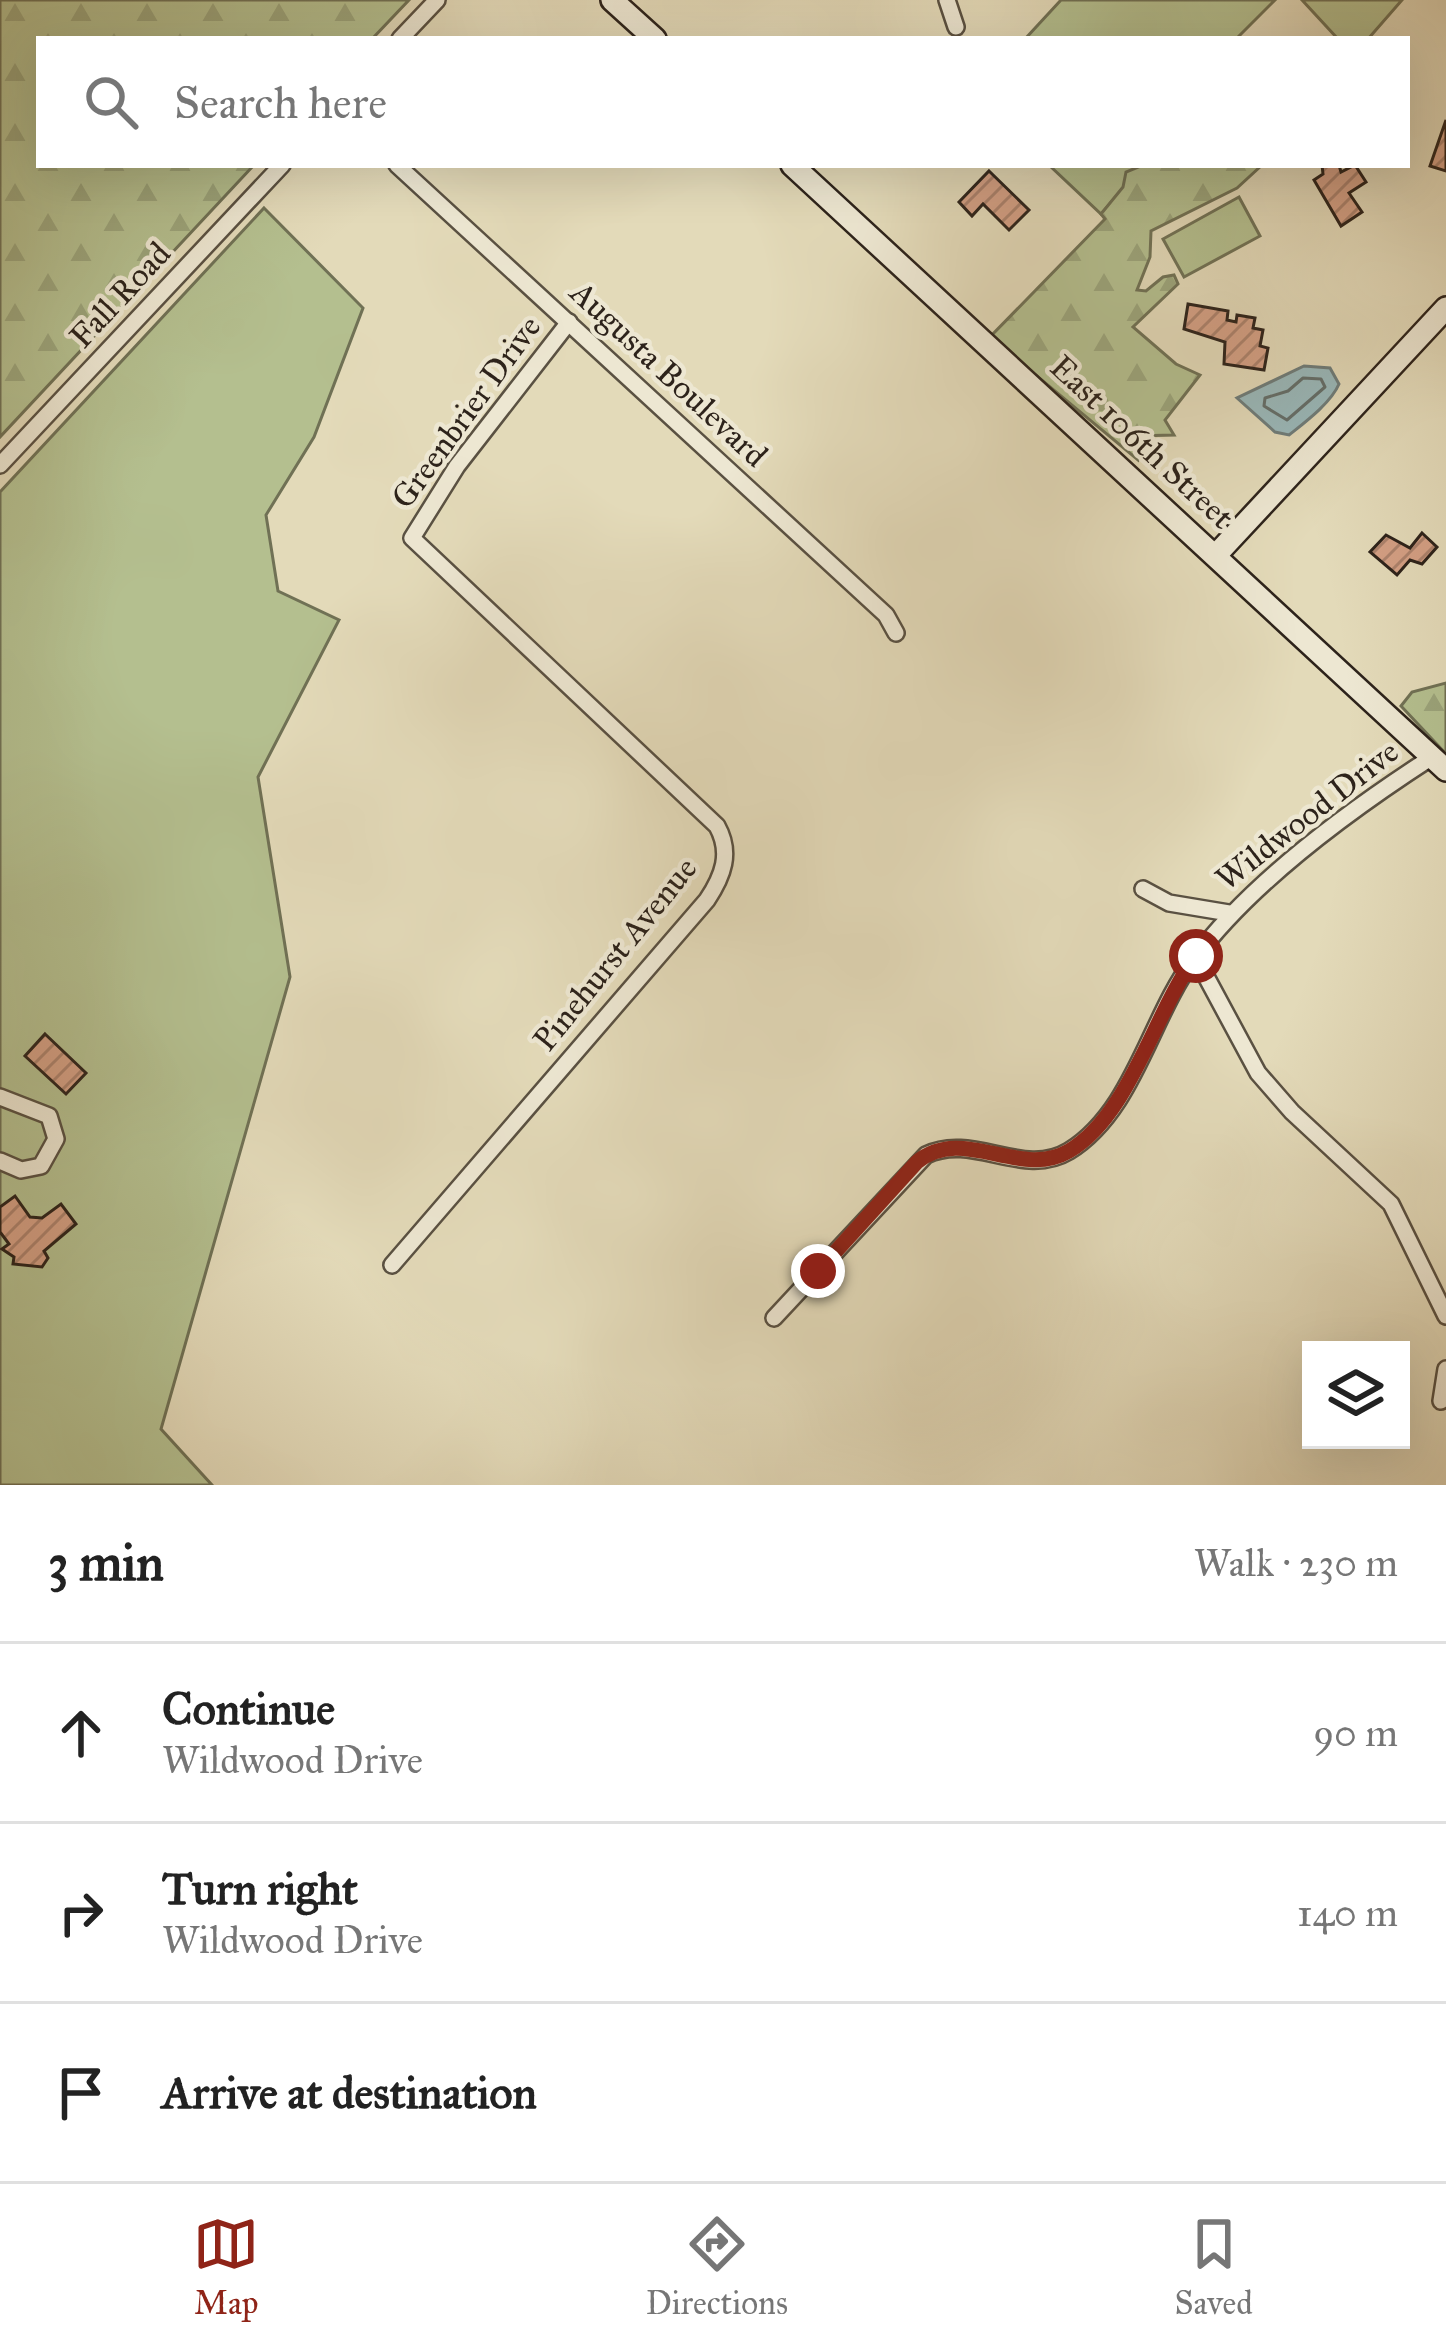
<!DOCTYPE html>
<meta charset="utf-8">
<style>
:root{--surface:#fff;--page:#f2f2f2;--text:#222;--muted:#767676;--line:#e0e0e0;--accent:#8f2418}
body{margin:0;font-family:"IM FELL Great Primer",serif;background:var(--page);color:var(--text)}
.controls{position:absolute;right:36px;bottom:36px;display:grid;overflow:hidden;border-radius:0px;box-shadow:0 12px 48px #0002}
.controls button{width:108px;height:108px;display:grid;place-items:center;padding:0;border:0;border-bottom:3px solid var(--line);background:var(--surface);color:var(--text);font:60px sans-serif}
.stop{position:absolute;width:36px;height:36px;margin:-27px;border:9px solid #8f2418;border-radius:50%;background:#fff}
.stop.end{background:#8f2418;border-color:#fff;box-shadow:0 3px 12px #0008}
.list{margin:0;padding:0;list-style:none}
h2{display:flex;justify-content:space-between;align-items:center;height:156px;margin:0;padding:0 48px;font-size:51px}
h2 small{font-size:39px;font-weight:400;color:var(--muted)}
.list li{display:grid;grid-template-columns:78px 1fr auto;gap:36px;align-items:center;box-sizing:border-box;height:180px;padding:0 48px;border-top:3px solid var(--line)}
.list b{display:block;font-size:45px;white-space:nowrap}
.list p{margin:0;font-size:39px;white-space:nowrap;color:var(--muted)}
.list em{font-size:39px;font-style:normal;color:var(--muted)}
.icon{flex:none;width:66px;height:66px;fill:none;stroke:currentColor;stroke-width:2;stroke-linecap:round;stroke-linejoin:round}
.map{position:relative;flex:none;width:1446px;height:1485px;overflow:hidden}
.search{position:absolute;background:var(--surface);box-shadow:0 12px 48px #0002;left:36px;right:36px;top:36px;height:132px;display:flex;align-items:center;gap:30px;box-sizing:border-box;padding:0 42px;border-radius:0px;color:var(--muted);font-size:45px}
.sheet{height:696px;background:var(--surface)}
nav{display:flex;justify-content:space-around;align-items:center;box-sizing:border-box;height:168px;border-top:3px solid var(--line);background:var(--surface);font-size:33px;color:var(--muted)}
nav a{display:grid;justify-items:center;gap:6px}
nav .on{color:var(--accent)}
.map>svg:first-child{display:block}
.grass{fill:#b4bf8f;stroke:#707155;stroke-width:3}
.forest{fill:url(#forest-firs);stroke:#707155;stroke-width:3}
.water{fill:#99b8ba;stroke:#6e7c7a;stroke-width:3}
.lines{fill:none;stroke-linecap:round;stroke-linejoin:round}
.shore{stroke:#636e6a;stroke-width:3}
.building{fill:url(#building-hatch);stroke:#2d231b;stroke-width:3}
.street-casing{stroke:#5a5142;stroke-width:20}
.secondary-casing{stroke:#2d231b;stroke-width:26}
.street{stroke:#ede7d2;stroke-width:15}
.secondary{stroke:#ede7d2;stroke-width:21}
.route{stroke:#8f2418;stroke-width:15}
.labels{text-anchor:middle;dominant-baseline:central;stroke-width:9;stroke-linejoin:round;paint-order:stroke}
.street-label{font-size:33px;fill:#2d231b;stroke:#ede7d2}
</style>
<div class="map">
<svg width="1446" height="1485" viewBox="0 0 1446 1485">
<defs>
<pattern id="forest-firs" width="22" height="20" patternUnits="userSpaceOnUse" patternTransform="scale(3)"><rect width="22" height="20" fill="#b4bf8f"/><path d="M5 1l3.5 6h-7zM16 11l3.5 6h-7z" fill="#9ba47b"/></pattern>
<pattern id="building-hatch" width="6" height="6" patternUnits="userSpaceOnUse" patternTransform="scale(3)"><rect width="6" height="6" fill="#d4a085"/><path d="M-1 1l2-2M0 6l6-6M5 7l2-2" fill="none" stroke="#ac826c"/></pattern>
</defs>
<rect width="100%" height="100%" fill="#e3dab9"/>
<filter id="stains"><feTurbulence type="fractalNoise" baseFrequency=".00167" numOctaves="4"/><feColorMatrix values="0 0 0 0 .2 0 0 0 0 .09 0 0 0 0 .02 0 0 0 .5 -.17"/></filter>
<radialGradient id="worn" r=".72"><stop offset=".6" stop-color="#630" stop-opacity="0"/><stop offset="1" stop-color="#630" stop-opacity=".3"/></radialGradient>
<g class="grass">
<polygon points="1061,0 1275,0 1236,39 1025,39"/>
<polygon points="1302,0 1402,0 1368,39 1338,39"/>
<polygon points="1049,165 1143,165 1101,214"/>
<polygon points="1239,197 1260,236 1184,277 1163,239"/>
<polygon points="264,208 363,308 314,437 266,515 278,591 339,620 258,777 290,977 161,1429 212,1485 0,1485 0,492"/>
</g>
<g class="forest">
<polygon points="0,0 409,0 372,39 39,39 39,165 254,165 0,437"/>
<polygon points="1143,165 1262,165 1237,188 1151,231 1150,257 1137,290 1146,291 1163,277 1174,275 1178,284 1133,327 1176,364 1200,375 1165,420 1174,435 1134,436 1142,447 1138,460 990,337 1105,219 1101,214 1123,187 1126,172"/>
<polygon points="1446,683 1446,754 1401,706 1412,692"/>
</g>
<path class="water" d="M1304,366L1330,368L1339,384C1331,403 1304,423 1289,435L1275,432L1237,398Z"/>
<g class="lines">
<polygon class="shore" points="1303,378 1321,379 1325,387 1287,420 1264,406 1265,398 1288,391"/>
</g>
<g class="building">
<polygon points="1446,120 1446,171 1430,166"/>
<polygon points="1339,165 1341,172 1355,165 1366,182 1349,193 1362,212 1341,226 1314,180 1323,174 1322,165"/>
<polygon points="989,171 1029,210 1009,230 983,204 972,216 959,202"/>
<polygon points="1188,304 1228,311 1227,320 1236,322 1237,315 1255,318 1253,328 1263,330 1260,346 1268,348 1264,370 1224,364 1225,342 1184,329"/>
<polygon points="1422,533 1437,547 1422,564 1410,560 1397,575 1370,552 1386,535 1410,548"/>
<polygon points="45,1034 86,1073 66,1094 25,1056"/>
<polygon points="15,1196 30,1217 42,1218 61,1204 76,1224 44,1251 48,1258 42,1267 13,1264 14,1257 2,1249 9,1244 0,1232 0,1207"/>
</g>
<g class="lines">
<g class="street-casing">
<g id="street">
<polyline points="947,0 956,27"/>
<polyline points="400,39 437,0"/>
<polyline points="397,165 886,615 896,633"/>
<polyline points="0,465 282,165"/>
<polyline points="1143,889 1169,903 1229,913"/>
<polyline points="1195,956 1258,1073 1292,1112 1391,1204 1446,1316"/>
<polyline points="0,1097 49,1116 56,1139 41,1166 21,1170 0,1161"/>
<path d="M392,1265L707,900C723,876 732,853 717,826L412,538L457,466L569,322"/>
<path d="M774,1318L926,1155C973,1132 1023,1179 1069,1151C1134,1111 1150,1017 1194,959C1252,881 1350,810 1432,757"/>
<polyline points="1441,1401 1446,1369"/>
</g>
</g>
<g class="secondary-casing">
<g id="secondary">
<polyline points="612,0 655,39"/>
<polyline points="792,165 1446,770"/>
<polyline points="1216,555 1446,308"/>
</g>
</g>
<use href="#street" class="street"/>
<use href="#secondary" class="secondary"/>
</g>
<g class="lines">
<path class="route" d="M818,1271L917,1162C963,1124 1020,1180 1069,1151C1130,1115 1154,1013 1196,956"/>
</g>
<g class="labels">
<g class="street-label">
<text transform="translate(120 295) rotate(-47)">Fall Road</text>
<text transform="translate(669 374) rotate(43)">Augusta Boulevard</text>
<text transform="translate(466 412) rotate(-54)">Greenbrier Drive</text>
<text transform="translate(1142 442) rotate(43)">East 106th Street</text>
<text transform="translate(1307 815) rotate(-38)">Wildwood Drive</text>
<text transform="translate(615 954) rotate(-51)">Pinehurst Avenue</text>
</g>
</g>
<rect width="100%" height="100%" filter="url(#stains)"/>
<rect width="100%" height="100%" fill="url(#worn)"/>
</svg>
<div class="controls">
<button><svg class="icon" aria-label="layers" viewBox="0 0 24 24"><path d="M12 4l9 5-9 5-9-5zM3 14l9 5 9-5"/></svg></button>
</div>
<div class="stop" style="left:1196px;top:956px"></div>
<div class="stop end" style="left:818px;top:1271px"></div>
<div class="search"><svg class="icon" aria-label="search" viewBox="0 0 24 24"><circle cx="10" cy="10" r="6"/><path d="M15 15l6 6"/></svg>Search here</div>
</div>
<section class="sheet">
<h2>3 min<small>Walk · 230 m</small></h2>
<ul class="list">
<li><svg class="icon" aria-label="ahead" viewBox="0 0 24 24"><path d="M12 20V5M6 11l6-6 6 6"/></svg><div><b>Continue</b><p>Wildwood Drive</p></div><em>90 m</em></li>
<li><svg class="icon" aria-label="right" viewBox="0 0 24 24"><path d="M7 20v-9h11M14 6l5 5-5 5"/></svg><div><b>Turn right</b><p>Wildwood Drive</p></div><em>140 m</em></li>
<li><svg class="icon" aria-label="arrive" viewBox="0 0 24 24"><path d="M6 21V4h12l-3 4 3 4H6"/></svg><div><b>Arrive at destination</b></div></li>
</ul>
</section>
<nav>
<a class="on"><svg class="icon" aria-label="map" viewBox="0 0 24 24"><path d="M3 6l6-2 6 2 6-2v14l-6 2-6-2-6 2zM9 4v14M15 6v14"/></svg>Map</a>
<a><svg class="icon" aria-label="directions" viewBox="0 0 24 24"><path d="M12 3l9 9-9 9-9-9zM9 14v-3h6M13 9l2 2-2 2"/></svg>Directions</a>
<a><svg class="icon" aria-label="saved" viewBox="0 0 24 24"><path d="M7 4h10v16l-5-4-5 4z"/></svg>Saved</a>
</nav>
